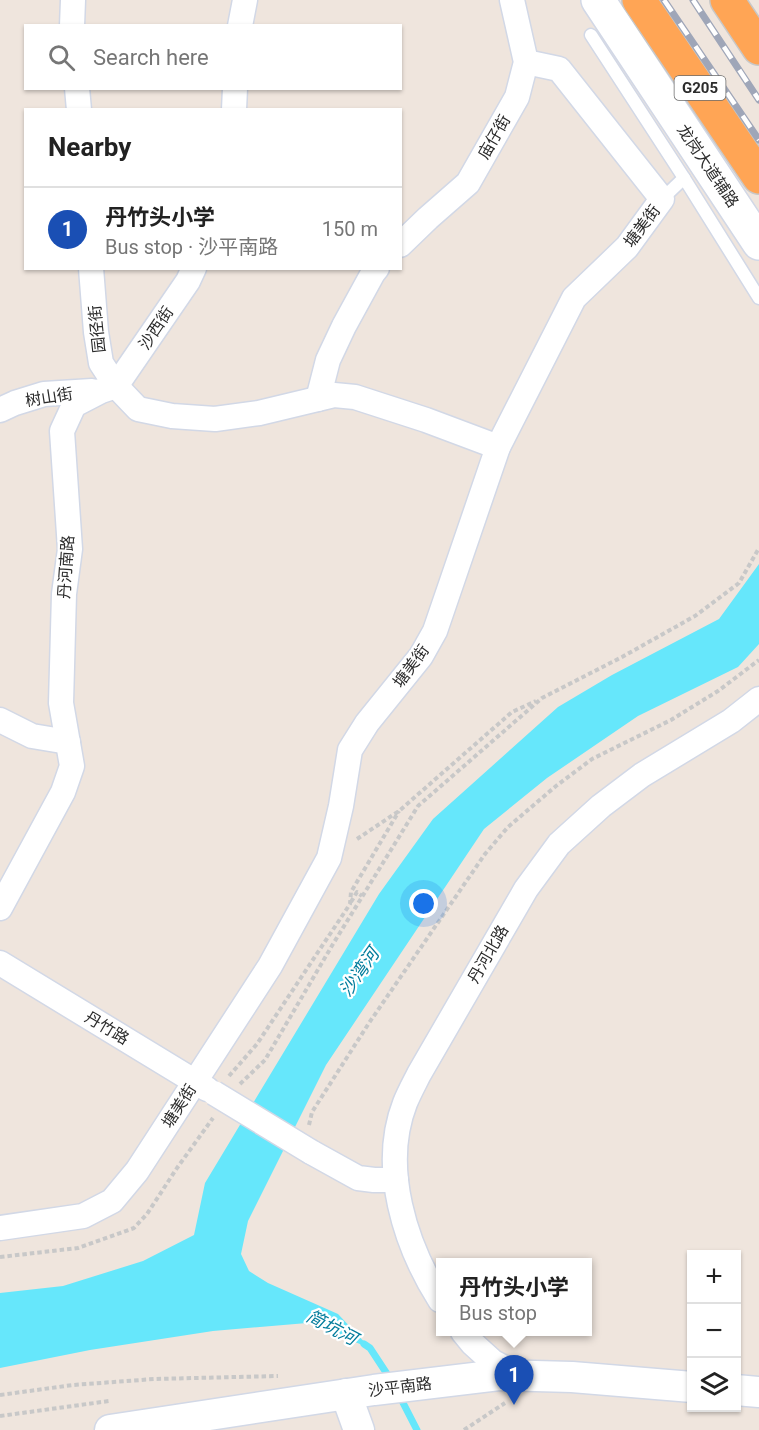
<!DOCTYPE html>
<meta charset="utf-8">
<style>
:root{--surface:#fff;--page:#f6f6f6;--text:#222;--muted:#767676;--line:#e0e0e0;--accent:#1a73e8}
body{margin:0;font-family:Roboto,"Noto Sans SC",sans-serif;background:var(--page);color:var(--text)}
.controls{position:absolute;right:18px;bottom:18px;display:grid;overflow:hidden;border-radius:0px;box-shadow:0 2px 4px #0004}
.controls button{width:54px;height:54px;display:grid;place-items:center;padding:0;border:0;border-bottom:2px solid var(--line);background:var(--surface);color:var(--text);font:30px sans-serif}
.you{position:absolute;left:424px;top:904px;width:21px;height:21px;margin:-15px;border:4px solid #fff;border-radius:50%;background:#1a73e8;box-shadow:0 0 0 9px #1a73e833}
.badge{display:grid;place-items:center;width:39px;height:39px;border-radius:50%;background:var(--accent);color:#fff;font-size:20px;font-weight:700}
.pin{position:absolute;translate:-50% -50px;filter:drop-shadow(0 2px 3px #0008)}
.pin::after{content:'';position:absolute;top:32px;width:21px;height:18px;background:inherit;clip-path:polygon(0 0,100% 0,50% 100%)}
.popup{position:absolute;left:436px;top:1258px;width:156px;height:78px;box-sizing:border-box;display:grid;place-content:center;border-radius:0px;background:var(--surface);filter:drop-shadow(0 2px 4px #0005);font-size:20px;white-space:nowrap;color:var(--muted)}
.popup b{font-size:22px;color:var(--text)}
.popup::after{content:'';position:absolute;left:50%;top:100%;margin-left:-12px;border:12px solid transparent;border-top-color:var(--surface)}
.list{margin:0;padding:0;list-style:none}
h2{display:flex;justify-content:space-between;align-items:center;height:78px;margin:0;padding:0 24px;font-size:26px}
h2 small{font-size:20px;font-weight:400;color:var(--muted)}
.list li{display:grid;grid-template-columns:39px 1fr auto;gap:18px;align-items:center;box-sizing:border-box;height:84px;padding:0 24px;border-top:2px solid var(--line)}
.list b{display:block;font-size:22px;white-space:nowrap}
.list p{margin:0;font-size:20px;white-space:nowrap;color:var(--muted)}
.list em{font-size:20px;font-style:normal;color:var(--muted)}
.icon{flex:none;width:33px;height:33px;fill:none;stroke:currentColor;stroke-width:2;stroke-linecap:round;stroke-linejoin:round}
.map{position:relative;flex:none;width:759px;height:1430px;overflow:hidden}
.search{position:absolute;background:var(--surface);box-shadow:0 2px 4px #0004;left:24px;top:24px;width:378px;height:66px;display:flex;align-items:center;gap:15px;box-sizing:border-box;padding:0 21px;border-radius:0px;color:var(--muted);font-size:22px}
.panel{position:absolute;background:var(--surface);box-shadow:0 2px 4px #0004;left:24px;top:108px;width:378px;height:162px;border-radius:0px}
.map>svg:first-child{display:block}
.water{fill:#66e7fb}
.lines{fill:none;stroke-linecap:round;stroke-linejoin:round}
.stream{stroke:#66e7fb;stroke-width:7}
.service-casing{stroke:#d2d8e6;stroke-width:15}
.minor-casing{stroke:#d2d8e6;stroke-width:27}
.tertiary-casing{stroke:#d2d8e6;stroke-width:33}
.secondary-casing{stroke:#d2d8e6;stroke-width:36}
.trunk-casing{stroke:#c8c8c8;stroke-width:36}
.path{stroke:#c8c8c8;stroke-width:4;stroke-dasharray:4.5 3;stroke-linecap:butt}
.service{stroke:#fff;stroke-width:12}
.minor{stroke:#fff;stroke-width:24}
.tertiary{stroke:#fff;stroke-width:30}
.secondary{stroke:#fff;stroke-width:33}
.trunk{stroke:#ffa555;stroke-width:33}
.rail-casing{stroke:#9fa6b8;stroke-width:7}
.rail{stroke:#fff;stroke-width:4.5;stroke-dasharray:14;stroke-linecap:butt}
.minor-bridge-casing{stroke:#d2d8e6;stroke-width:27;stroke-linecap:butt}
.minor-bridge{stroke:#fff;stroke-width:24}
.labels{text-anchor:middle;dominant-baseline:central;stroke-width:4.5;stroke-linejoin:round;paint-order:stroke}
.shield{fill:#fff;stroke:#6b6b6b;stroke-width:1.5}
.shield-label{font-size:15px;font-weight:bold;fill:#2c2c2c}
.street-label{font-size:16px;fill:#2c2c2c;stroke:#fff}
.water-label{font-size:18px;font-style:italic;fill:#027c9c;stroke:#fff}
</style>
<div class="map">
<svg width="759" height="1430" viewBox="0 0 759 1430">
<rect width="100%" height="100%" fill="#efe5dd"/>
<polygon class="water" points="759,564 759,644 738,667 638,716 547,778 484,829 326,1065 248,1221 241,1254 249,1271 268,1283 338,1314 370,1348 307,1323 213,1331 90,1350 0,1368 0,1293 63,1286 143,1261 194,1235 205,1183 379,894 433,819 558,707 612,675 719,619"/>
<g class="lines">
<g class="stream">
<polyline points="364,1344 370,1348 391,1380"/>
<polyline points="399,1395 417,1430"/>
</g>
<g class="service-casing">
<g id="service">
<polyline points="591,35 684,178 759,298"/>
<polyline points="662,199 684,178"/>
</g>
</g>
<g class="minor-casing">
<g id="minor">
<polyline points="72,26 73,0"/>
<polyline points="240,26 245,0"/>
<polyline points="77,88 79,110"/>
<polyline points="234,110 235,88"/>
<polyline points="400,245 428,218 468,183 517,97 526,62 512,0"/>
<polyline points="91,268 96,332 101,363 116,386 138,409 172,416 215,419 259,413 334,395 355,397 426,420 498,447"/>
<polyline points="116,386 188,281 194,268"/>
<polyline points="318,399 328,360 344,326 373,273 377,268"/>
<polyline points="0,410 15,403 44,394 92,391"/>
<polyline points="0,720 32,736 68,742"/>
<polyline points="0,908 63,792 72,766 61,703 64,594 70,549 62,431 74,405 101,391 116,386"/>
<polyline points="0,963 207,1089"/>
<polyline points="311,1152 358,1178 374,1180 396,1180"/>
<polyline points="0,1228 83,1216 112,1201 137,1171 270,966 329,858 341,806 350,750 367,723 421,656 435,631 498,447 574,298 627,247 662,199 559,69 526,62"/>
<path d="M440,1300C405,1245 380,1167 405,1103C409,1093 414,1084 419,1074L526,889L559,844L601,806L642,775L731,721L759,699"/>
<polyline points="463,1332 472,1343 493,1362 518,1375"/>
</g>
</g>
<g class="tertiary-casing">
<g id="tertiary">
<polyline points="736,1390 759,1392"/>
<polyline points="346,1394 359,1430"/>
<polyline points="110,1430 374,1390 499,1375 572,1377 692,1387"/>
</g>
</g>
<g class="secondary-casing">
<polyline id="secondary" points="598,0 759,243"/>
</g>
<g class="trunk-casing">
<g id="trunk">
<polyline points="639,0 759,177"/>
<polyline points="727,0 759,48"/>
</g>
</g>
<g class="path">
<polyline points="357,839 399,811 512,712 536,701"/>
<polyline points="351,902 357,892 362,896"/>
<polyline points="229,1076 257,1044 350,904 351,892 399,811"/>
<polyline points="240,1084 265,1060 333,944 418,806 542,698 622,657 695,616 739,583 759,548"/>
<polyline points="309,1125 312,1112 369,1023 485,854 508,827 556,786 592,759 671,720 718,691 759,660"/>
<polyline points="0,1257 78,1248 134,1228 147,1214 177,1168 213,1118"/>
<polyline points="0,1395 73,1385 154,1379 278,1376"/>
<polyline points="0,1416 109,1401"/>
<polyline points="464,1430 505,1403"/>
</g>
<use href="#service" class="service"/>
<use href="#minor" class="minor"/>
<use href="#tertiary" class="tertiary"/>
<use href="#secondary" class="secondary"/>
<use href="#trunk" class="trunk"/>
<g class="rail-casing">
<g id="rail">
<polyline points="664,0 759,140"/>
<polyline points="693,0 759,100"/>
</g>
</g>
<use href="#rail" class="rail"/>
<g class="minor-bridge-casing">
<polyline id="minor-bridge" points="214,1093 311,1152"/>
</g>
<use href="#minor-bridge" class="minor-bridge"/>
</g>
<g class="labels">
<rect class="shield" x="674.5" y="76" width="51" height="24" rx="4.5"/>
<g class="shield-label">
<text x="700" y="88">G205</text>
</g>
<g class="street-label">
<text transform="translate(494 137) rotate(-60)">庙仔街</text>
<text transform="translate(708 166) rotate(56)">龙岗大道辅路</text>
<text transform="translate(642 226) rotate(-53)">塘美街</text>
<text transform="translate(156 328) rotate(-56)">沙西街</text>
<text transform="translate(97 329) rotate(-96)">园径街</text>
<text transform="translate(49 397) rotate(-9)">树山街</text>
<text transform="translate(66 567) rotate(-86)">丹河南路</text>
<text transform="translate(411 666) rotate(-54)">塘美街</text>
<text transform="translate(488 954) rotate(-60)">丹河北路</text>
<text transform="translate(107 1028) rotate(31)">丹竹路</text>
<text transform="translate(179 1106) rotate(-57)">塘美街</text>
<text transform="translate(400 1387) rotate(-7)">沙平南路</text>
</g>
<g class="water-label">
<text transform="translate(359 972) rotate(-55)">沙湾河</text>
<text transform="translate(332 1327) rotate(28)">简坑河</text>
</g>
</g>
</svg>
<div class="controls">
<button>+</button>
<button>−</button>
<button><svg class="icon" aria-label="layers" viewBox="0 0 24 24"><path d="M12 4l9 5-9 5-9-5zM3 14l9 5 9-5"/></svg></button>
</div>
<div class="you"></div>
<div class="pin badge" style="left:514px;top:1405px;background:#1a4fb4">1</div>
<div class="popup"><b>丹竹头小学</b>Bus stop</div>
<div class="search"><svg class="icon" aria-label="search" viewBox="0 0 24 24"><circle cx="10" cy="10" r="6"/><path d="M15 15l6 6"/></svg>Search here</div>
<section class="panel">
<h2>Nearby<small></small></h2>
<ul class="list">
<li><span class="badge" style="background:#1a4fb4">1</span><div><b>丹竹头小学</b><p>Bus stop · 沙平南路</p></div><em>150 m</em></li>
</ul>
</section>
</div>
